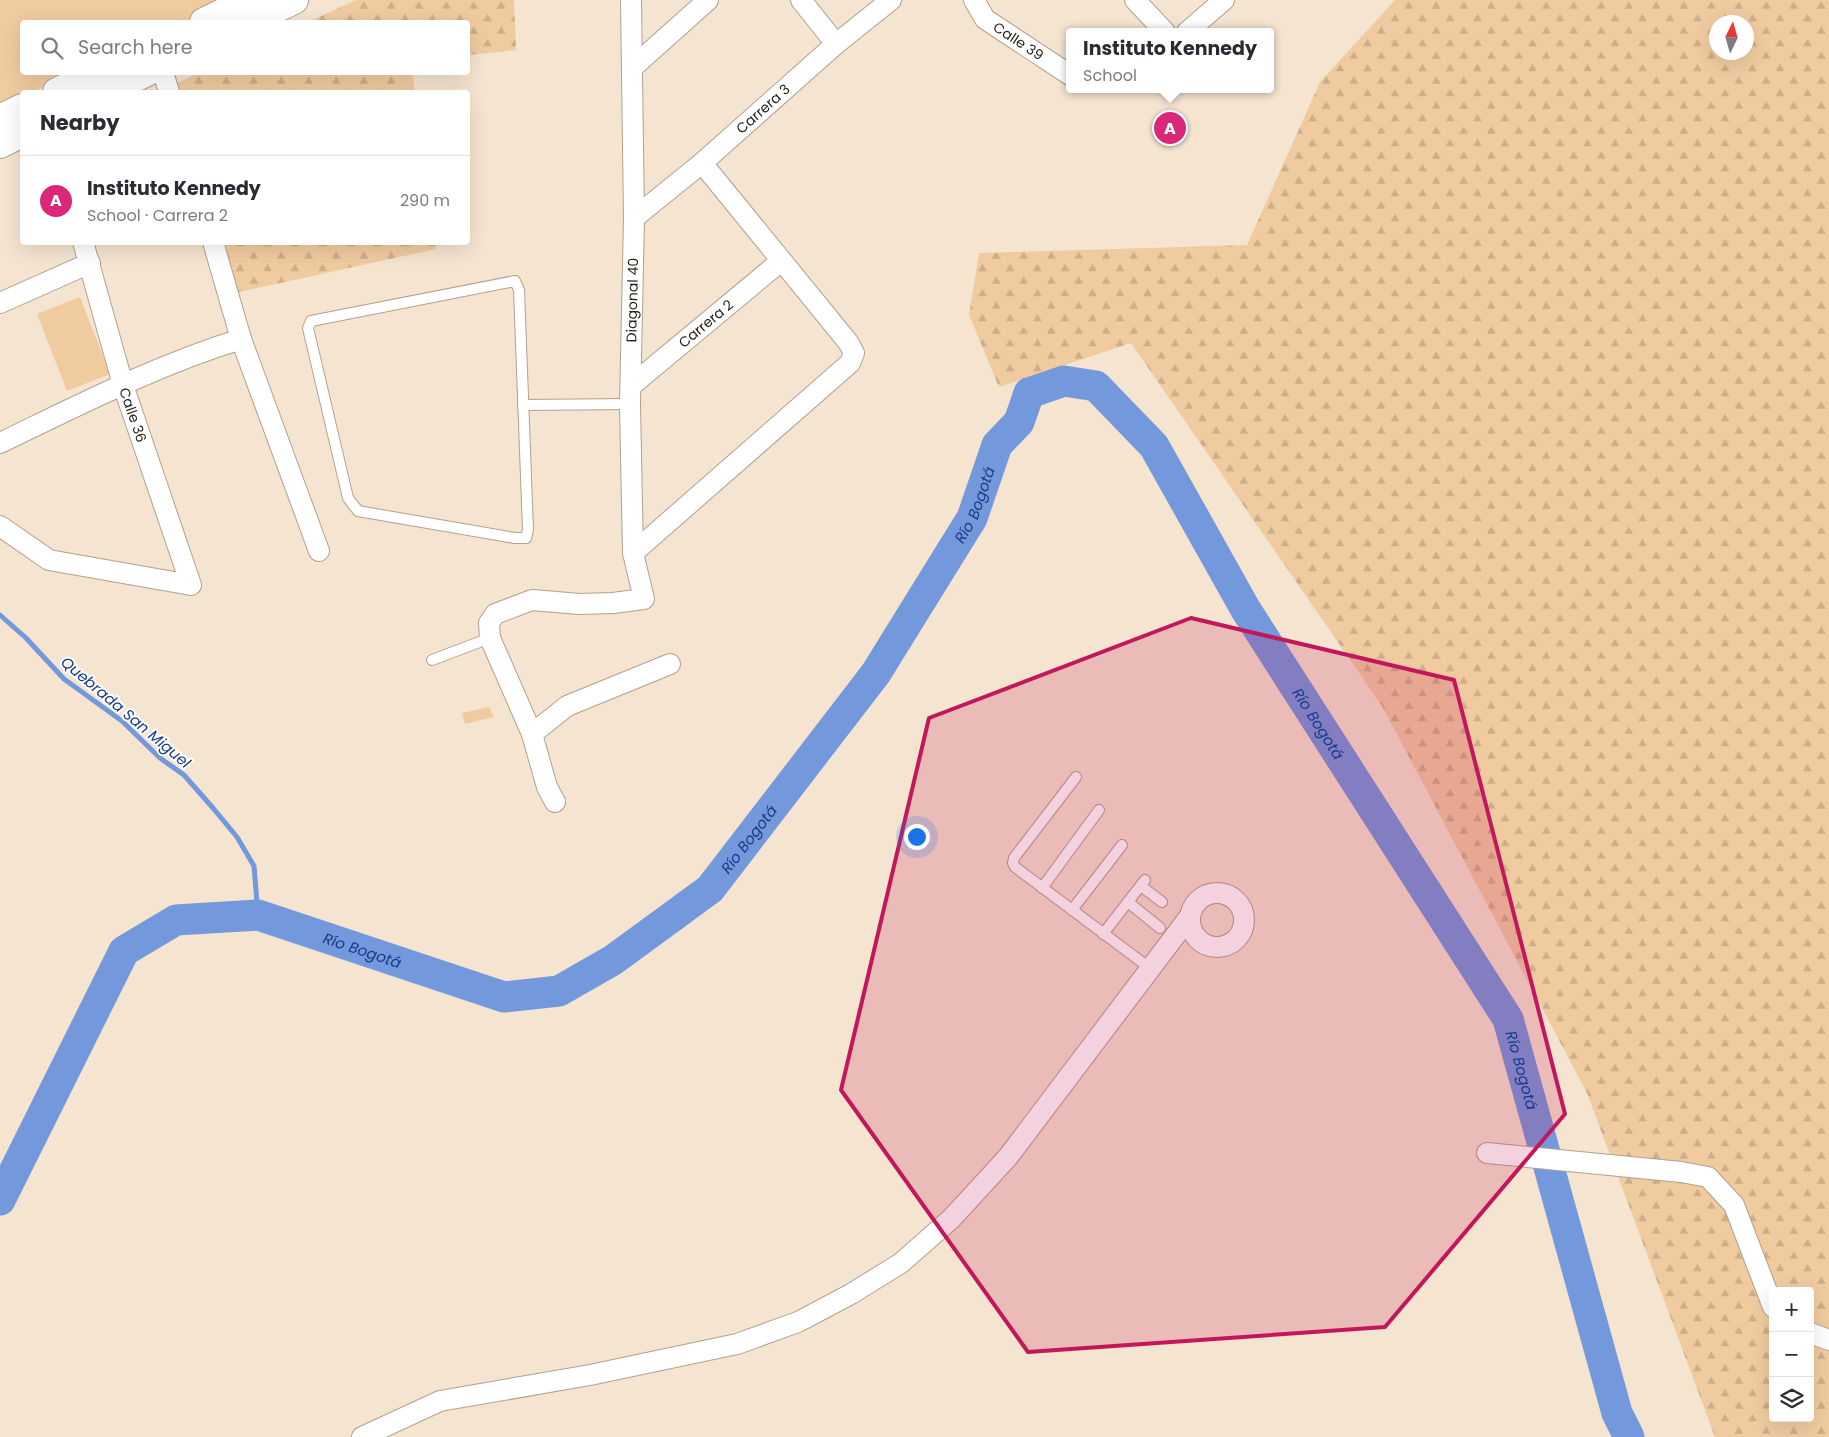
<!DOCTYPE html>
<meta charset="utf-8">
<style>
:root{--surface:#fff;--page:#f2f2f3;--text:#2b2b33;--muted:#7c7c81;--line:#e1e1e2;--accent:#db2777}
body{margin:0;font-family:Poppins,sans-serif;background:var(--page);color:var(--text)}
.controls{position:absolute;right:15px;bottom:15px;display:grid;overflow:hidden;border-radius:5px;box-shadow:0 5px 20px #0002}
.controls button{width:45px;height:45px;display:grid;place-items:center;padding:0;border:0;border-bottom:1px solid var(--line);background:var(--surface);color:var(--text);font:25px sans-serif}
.compass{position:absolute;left:1709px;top:15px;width:45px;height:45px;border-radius:50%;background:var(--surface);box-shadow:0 5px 20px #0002;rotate:5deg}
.you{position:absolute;left:916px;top:836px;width:18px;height:18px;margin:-12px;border:4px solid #fff;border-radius:50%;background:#1a73e8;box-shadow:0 0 0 8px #1a73e833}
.badge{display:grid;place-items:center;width:32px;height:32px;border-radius:50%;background:var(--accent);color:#fff;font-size:16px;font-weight:700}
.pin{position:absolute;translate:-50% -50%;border:2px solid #fff;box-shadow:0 1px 5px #0006}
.popup{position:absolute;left:1066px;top:28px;width:208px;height:65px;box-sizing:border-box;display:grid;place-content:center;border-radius:5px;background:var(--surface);filter:drop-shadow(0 1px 4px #0005);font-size:16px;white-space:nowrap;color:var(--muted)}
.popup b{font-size:19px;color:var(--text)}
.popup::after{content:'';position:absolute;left:50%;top:100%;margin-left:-10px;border:10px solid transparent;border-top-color:var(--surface)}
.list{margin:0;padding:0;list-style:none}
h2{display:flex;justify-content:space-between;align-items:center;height:65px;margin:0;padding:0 20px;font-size:21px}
h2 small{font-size:16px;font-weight:400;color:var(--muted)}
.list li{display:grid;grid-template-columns:32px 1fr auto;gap:15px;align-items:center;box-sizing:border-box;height:90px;padding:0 20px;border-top:1px solid var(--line)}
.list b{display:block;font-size:19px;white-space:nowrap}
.list p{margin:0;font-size:16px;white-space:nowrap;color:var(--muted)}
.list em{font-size:16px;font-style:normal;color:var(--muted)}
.icon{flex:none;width:28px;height:28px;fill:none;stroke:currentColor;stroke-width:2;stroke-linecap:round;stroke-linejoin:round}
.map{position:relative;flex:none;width:1829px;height:1437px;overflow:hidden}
.search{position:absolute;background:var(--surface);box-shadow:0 5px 20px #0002;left:20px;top:20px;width:450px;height:55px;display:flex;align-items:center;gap:12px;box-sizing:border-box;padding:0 18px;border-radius:5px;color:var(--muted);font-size:19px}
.panel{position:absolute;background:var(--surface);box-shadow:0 5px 20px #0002;left:20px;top:90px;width:450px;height:155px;border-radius:5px}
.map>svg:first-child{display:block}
.grass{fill:#f0cba0}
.forest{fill:url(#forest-firs);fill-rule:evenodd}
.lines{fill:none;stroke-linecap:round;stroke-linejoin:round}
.stream{stroke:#7398db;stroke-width:5}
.river{stroke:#7398db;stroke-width:31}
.lane-casing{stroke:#b1a18f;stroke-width:12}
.street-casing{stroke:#b1a18f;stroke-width:22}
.secondary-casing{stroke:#b1a18f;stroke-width:30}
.lane{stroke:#fff;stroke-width:10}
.street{stroke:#fff;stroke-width:20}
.secondary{stroke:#fff;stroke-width:28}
.marked{fill:#c2185b;fill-opacity:0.2;stroke:#c2185b;stroke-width:4;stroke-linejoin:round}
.labels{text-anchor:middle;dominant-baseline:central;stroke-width:4;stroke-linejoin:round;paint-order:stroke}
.street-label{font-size:14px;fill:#241e17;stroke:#fff}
.water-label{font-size:15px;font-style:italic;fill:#143c8a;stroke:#fff}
</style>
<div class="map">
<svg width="1829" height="1437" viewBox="0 0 1829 1437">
<defs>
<pattern id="forest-firs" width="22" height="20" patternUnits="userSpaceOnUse" patternTransform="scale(1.25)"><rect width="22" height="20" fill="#f0cba0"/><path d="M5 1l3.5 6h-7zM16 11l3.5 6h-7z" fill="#ceae89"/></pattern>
</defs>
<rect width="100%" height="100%" fill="#f5e4d0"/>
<g class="grass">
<polygon points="0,0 234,0 185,22 22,22 22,72 76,73 32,92 22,92 22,97 0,107"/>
<polygon points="80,297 110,374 67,391 37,314"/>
<polygon points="489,707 494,717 465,724 462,713"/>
</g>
<g class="forest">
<polygon points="356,0 514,0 516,50 468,55 468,22 308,22"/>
<path d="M1395,0H1829V1437H1715L1587,1093L1382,706L1131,343L999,387L969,315L979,253L1247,245L1320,82ZM1716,22H1746V52H1716ZM1773,1291H1810V1418H1773Z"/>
<polygon points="201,72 412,72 415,92 178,92 175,84"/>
<polygon points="435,242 436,249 234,293 220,243"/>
</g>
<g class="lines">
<polyline class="stream" points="0,615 26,638 64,679 122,721 160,758 184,775 213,808 237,837 254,866 258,915"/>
<path class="river" id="s1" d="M0,1200L124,951L176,920L258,915L504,997L559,991L613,960L710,889L876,673L972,518L997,445L1019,422L1029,393L1064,381L1096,386L1154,446L1246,610L1508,1019L1617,1413L1629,1437"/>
<g class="lane-casing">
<g id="lane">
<polygon points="515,281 519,290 528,530 526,538 515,538 358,511 348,498 308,328 311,321"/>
<polyline points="523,405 630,404"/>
<polyline points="432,660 490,638"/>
<polyline points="1076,777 1014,858 1013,863 1015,867 1151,969"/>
<polyline points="1141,886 1162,902"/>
<polyline points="1042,888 1099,810"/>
<polyline points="1128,902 1160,928"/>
<polyline points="1072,910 1122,845"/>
<polyline points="1103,934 1145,880"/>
</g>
</g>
<g class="street-casing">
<g id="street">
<polyline points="801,0 836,44"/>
<path id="s2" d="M974,0L985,19L1070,75"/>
<polyline points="1135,0 1165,32"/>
<polyline points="1187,32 1224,0"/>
<polyline points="632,68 708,0"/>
<polyline points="163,72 169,92"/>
<path id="s3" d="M634,218L702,163L836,44L891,0"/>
<polyline points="213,242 241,339 319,551"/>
<polyline points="0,303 90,263"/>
<path id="s4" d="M632,385L781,261"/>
<path d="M0,443C79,405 157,365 241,339"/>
<polyline points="0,526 49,560 191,585 123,385 83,242"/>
<polyline points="633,553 850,363 854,353 848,342 702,163"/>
<polyline points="532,734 567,706 670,664"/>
<path id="s5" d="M555,802L547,787L532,734L490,638L489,623L495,614L532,600L580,604L613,603L644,599L633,553L630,404L634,218L631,0"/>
<circle cx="1217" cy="920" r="27"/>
<polyline points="1487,1153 1681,1172 1708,1177 1734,1205 1773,1307"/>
<polyline points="1810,1333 1829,1340"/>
<polyline points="362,1437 440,1401 590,1375 737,1344 798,1322 851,1294 901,1263 951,1219 1008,1157 1190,916"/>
</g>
</g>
<g class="secondary-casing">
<g id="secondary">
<polyline points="204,22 249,0"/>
<polyline points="248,22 294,0"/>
<polyline points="57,92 99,72"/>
<polyline points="106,92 147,72"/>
<polyline points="0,119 22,108"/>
<polyline points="0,144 22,133"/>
</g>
</g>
<use href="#lane" class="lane"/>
<use href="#street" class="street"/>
<use href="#secondary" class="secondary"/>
</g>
<path class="marked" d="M1191,618L1454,680L1565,1114L1385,1327L1028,1352L841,1090L929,718Z"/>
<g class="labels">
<g class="street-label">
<text stroke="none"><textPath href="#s2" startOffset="62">Calle 39</textPath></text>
<text stroke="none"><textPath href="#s3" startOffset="169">Carrera 3</textPath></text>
<text stroke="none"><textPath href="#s5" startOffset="655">Diagonal 40</textPath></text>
<text stroke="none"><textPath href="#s4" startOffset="96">Carrera 2</textPath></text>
<text transform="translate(133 415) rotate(71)">Calle 36</text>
</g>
<g class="water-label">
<text stroke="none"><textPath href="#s1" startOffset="1386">Río Bogotá</textPath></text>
<text transform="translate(126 712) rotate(40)">Quebrada San Miguel</text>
<text stroke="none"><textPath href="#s1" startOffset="1988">Río Bogotá</textPath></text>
<text stroke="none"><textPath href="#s1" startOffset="981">Río Bogotá</textPath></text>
<text stroke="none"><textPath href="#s1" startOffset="531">Río Bogotá</textPath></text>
<text stroke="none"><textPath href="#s1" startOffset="2392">Río Bogotá</textPath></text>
</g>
</g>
</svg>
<div class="controls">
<button>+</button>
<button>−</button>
<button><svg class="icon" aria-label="layers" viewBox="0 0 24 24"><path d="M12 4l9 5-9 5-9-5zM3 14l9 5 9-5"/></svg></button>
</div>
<svg class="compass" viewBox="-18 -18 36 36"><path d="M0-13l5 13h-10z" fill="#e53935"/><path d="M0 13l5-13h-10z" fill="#7c7c81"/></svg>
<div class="you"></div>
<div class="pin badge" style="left:1170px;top:128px">A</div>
<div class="popup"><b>Instituto Kennedy</b>School</div>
<div class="search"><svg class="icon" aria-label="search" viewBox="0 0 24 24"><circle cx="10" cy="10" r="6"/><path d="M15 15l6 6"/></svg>Search here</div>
<section class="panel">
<h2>Nearby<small></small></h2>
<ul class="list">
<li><span class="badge">A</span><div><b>Instituto Kennedy</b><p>School · Carrera 2</p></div><em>290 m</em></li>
</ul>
</section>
</div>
